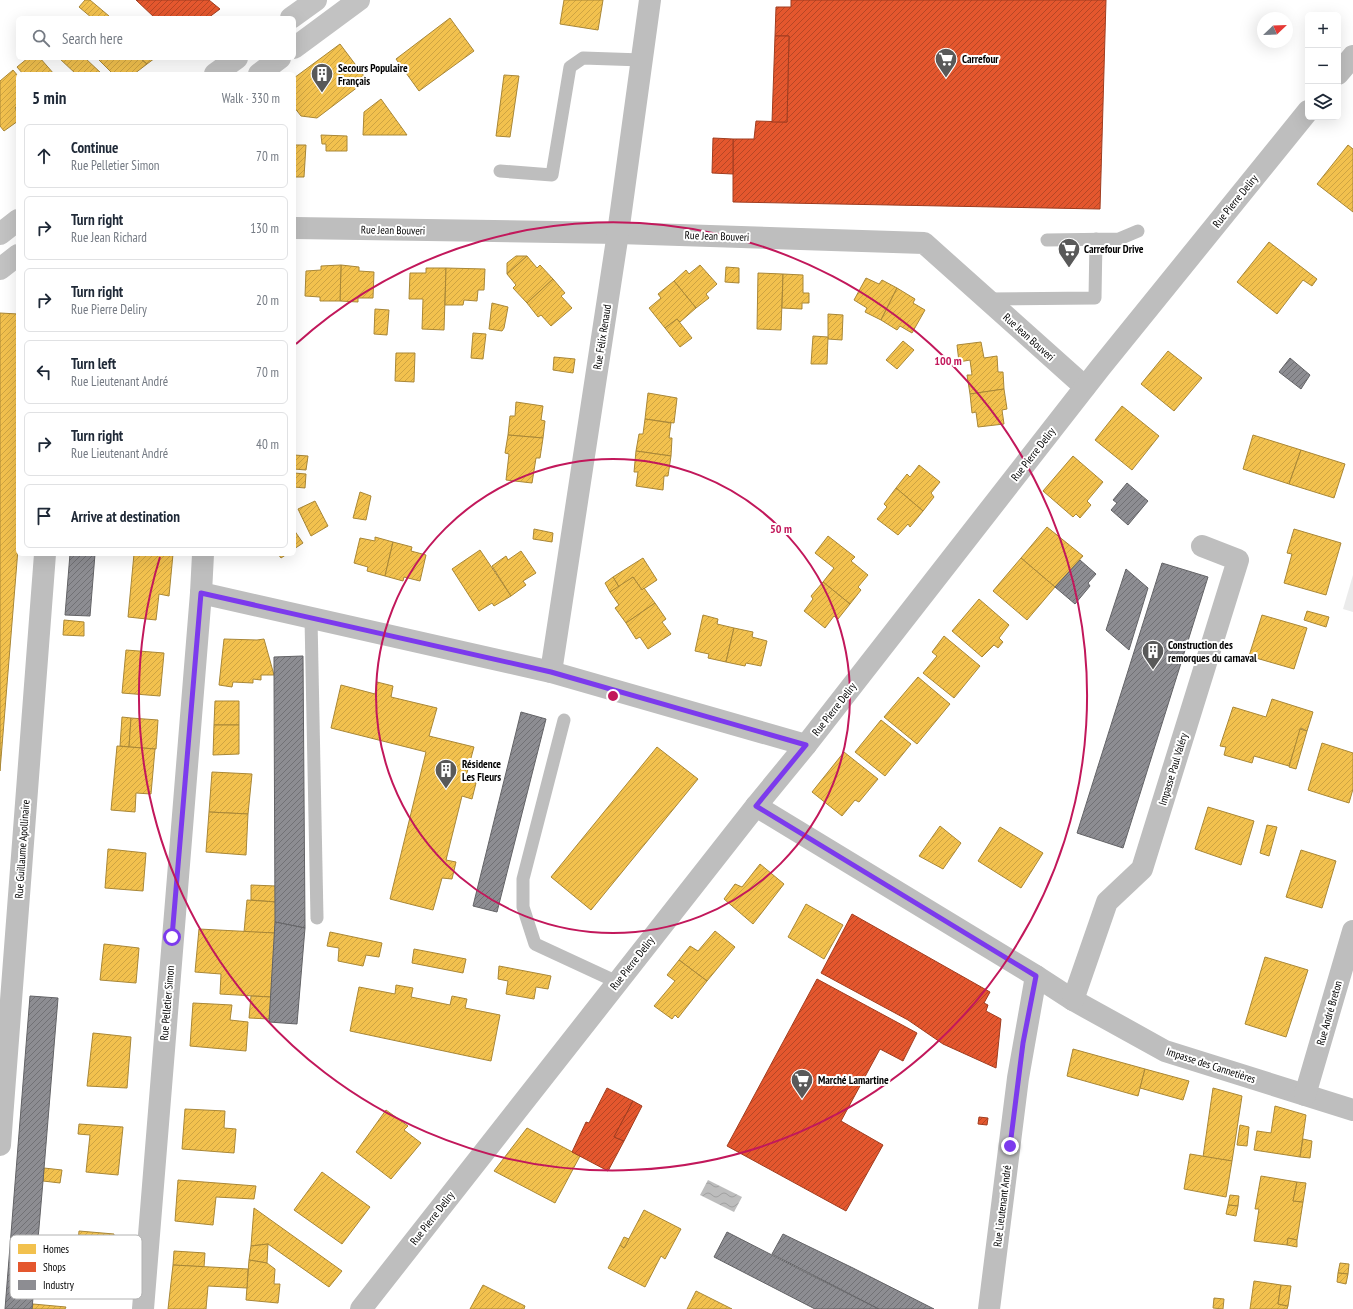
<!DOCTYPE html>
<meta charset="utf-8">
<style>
:root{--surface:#fff;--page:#f6f6f7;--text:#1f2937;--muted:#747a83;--line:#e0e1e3}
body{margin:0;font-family:"PT Sans Narrow",sans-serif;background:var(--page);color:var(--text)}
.controls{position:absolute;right:12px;top:12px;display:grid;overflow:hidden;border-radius:6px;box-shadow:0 4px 16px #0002}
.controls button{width:36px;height:36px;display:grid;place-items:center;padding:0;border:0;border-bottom:1px solid var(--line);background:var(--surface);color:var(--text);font:20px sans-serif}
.compass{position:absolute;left:1257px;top:12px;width:36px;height:36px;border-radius:50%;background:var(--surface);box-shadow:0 4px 16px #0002;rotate:67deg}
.stop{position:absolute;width:12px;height:12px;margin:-9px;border:3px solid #7c3aed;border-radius:50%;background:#fff}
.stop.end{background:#7c3aed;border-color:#fff;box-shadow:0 1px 4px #0008}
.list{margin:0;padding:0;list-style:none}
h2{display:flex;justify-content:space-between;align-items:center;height:52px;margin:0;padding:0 16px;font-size:17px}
h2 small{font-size:13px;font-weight:400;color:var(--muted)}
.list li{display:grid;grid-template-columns:26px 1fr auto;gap:12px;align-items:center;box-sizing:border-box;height:64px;margin:0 8px 8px;padding:0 8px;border:1px solid var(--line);border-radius:6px}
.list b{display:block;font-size:15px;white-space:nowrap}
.list p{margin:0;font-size:13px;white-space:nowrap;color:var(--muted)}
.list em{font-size:13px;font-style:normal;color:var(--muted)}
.icon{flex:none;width:22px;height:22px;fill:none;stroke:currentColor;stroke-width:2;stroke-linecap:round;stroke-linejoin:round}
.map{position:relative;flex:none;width:1353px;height:1309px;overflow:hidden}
.search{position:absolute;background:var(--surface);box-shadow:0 4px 16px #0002;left:16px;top:16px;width:280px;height:44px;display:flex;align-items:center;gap:10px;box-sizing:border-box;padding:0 14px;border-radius:6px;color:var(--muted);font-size:15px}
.panel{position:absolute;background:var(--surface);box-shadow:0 4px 16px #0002;left:16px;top:72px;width:280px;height:484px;border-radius:6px}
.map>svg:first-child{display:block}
.grass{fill:#ebebeb}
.water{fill:url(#water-waves)}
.homes{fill:url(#homes-hatch);stroke:#a98737}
.shops{fill:url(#shops-hatch);stroke:#a03d20}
.industry{fill:url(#industry-hatch);stroke:#636366}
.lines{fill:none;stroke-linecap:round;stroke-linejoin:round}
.service{stroke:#bebebe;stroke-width:13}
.minor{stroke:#bebebe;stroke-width:22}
.tertiary{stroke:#bebebe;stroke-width:22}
.secondary{stroke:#c2c2c2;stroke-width:22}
.route{stroke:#7c3aed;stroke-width:5}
.ring{fill:none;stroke:#c2185b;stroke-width:2}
.labels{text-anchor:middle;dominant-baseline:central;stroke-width:4;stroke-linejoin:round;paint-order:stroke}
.poi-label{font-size:11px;font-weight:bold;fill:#000;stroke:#fff;text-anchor:start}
.street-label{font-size:11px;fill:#000;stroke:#fff}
.key{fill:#fff;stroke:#b2b2b2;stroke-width:1}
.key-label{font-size:11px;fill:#000}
.centre{fill:#c2185b;stroke:#fff;stroke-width:2}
.ring-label{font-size:12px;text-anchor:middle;font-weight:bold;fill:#c2185b;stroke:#fff;stroke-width:4;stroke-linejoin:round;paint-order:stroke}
</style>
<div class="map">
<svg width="1353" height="1309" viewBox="0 0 1353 1309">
<defs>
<pattern id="water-waves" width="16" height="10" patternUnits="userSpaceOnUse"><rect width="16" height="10" fill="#bdbdbd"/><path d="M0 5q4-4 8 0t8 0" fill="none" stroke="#a1a1a1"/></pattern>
<pattern id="homes-hatch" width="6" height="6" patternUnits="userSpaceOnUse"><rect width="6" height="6" fill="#f2c14e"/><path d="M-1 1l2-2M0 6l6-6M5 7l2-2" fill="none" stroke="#cea442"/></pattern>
<pattern id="shops-hatch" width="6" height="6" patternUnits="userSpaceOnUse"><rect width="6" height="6" fill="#e4572e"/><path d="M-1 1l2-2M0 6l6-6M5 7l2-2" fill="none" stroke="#b64625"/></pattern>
<pattern id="industry-hatch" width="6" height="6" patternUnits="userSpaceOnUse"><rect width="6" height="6" fill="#8d8d92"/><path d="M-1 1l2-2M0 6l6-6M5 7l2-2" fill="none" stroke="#717175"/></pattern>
</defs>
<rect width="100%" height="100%" fill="#fff"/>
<polygon class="grass" points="1353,575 1353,612 1343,609"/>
<polygon class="water" points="708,1180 742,1197 734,1212 700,1195"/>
<g class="homes">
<polygon points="85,0 90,0 109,16 108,18 92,18 79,7"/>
<polygon points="564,0 603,0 598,30 560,24"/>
<polygon points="450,18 474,51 419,91 396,59"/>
<polygon points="340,44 367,80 317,118 301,116 294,107 294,78"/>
<polygon points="28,58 40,58 54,74 23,74 17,67"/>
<polygon points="59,58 85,58 102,74 76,74"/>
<polygon points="97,58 140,58 147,64 134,74 113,74"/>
<polygon points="140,58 155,58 147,64"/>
<polygon points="13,70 18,76 18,105 15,108 18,113 18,121 4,131 0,126 0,81"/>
<polygon points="504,75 519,76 510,137 496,136"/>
<polygon points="381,99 407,135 363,135 364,112"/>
<polygon points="321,135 347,136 347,151 326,151 326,144 322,144"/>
<polygon points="294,145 306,145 304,177 294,177"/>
<polygon points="1348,145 1353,149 1353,212 1317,184"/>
<polygon points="1269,242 1317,279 1312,286 1303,280 1277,314 1237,282"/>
<polygon points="516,256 527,256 507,274 507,263"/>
<polygon points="527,256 537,268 540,265 553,279 527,303 513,288 516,285 507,274"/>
<polygon points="341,265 359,267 359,271 374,272 373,298 358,298 358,302 340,301"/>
<polygon points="341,265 340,301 320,301 320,297 305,296 306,271 321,270 321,266"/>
<polygon points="700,265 717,284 706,294 709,298 696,308 674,281 686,270 689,274"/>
<polygon points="726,267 739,268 739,283 725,282"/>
<polygon points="426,268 446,268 444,330 422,329 423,299 409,299 410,273 426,273"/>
<polygon points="446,268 485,269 484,290 478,290 477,301 464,300 463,305 445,305"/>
<polygon points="758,273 783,274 781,330 757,329"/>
<polygon points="783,274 803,275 803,293 809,293 809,303 802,303 802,309 782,308"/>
<polygon points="866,278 879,284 882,280 897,288 881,320 865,312 867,308 854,300"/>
<polygon points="553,279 565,293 561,296 572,308 551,326 541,315 538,317 527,303"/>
<polygon points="674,281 696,308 680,322 677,319 665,328 649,308 661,298 658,294"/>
<polygon points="897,288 915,299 913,303 925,310 912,333 900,326 897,330 881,320"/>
<polygon points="492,303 508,307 504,328 502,331 489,329"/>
<polygon points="375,309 389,310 387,335 374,334"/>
<polygon points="0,313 18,314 18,549 0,771"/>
<polygon points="828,314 843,315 842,340 828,339"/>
<polygon points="677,319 692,338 680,347 665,328"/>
<polygon points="473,333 486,334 483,359 471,358"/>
<polygon points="813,336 828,337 827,364 811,364"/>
<polygon points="903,341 914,350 897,369 886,360"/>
<polygon points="981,342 984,358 997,356 998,372 1003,372 1004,389 970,394 967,375 972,375 970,360 959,362 957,345"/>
<polygon points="1168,351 1202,378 1174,411 1141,384"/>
<polygon points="396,353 415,353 414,382 395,381"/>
<polygon points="554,357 575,359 573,373 553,370"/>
<polygon points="1004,389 1007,409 1002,410 1004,424 978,427 976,412 972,413 970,394"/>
<polygon points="648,393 677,398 674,423 645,419"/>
<polygon points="516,402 543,406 541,420 545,421 543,438 508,435 510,416 515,416"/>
<polygon points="1122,406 1159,436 1132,470 1095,440"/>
<polygon points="645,419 671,423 669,438 672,438 671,456 636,451 639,434 643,434"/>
<polygon points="508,435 543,438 540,458 536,458 532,483 506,480 509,454 505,453"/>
<polygon points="1253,435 1301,450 1289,484 1243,469"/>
<polygon points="1301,450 1345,464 1334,498 1289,484"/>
<polygon points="636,451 671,456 668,476 664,476 663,490 636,486 638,472 634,472"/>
<polygon points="294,455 308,456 306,470 294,469"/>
<polygon points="1073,456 1103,482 1087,501 1091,505 1080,518 1076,514 1073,517 1043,491"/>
<polygon points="919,465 940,482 931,493 934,497 923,511 896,488 907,474 910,477"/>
<polygon points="294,473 306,474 305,488 294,487"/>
<polygon points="896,488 923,511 910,527 908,524 898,535 877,519 887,507 884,504"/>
<polygon points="360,492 371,496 366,520 353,518"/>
<polygon points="315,501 328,526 311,536 298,509"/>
<polygon points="1047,527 1083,556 1055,587 1021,558"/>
<polygon points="534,529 553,533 552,542 533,539"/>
<polygon points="1294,529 1341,543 1326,595 1284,583 1292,554 1287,553"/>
<polygon points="294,530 303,543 294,549"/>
<polygon points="828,536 855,557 851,561 868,575 858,587 861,590 850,604 823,582 834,568 815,553"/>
<polygon points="375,537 393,542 385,576 367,571 368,567 354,563 360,538 375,541"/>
<polygon points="393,542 412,547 411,551 426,555 420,581 404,577 403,581 385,576"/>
<polygon points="480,550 511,596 494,606 492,603 479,611 452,569"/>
<polygon points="521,551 536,573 523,581 526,585 511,596 492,566 506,556 508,560"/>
<polygon points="134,554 173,554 169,596 159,594 156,620 128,617"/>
<polygon points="278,554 287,554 281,558"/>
<polygon points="643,558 657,580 642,590 633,577 619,587 613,577"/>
<polygon points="1021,558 1055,587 1027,620 993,591"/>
<polygon points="613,577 619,587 610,592 605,583"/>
<polygon points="633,577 642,590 644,588 655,603 626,623 615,608 619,605 610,592"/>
<polygon points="823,582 850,604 838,619 834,616 825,628 804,611 813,599 811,596"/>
<polygon points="979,599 1009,625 999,638 1003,642 998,648 994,645 982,657 952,631"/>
<polygon points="655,603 666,619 662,622 671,634 648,649 640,637 636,639 626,623"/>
<polygon points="1307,611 1329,617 1326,627 1304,620"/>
<polygon points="703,615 718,619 717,624 734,628 726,662 708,658 709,654 695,651"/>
<polygon points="1262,615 1307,628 1294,669 1249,656"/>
<polygon points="64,620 84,622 84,636 63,635"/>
<polygon points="734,628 753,632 752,637 767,641 761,666 746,663 745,666 726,662"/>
<polygon points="944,636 980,666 954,698 923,673 937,656 932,652"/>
<polygon points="224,639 257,640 264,639 274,675 261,675 261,680 253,679 253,683 233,682 232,687 219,685"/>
<polygon points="126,650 164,653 160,696 122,693"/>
<polygon points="918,677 950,704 917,744 884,717"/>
<polygon points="377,682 393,686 391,697 437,708 429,736 474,747 465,780 476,783 472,799 462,796 446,860 456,862 452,879 442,878 433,910 390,899 426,752 331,728 341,685 375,694"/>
<polygon points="1272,699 1313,712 1307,731 1301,728 1289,766 1254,756 1252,763 1224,755 1226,747 1220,746 1233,707 1266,717"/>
<polygon points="215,701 239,701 239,725 214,725"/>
<polygon points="122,717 131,718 129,747 120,746"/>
<polygon points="131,718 158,720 156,749 129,747"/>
<polygon points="881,720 911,744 885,776 855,752"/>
<polygon points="214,725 239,725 239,754 213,755"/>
<polygon points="1300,729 1307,731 1296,769 1289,767"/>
<polygon points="1322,743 1353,753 1353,789 1349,803 1308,790"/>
<polygon points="117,746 155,749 151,794 136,793 135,812 111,810"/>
<polygon points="657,747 698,779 591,910 551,877"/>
<polygon points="844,752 878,779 859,802 855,800 842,816 812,792"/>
<polygon points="212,772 252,774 248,814 209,812"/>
<polygon points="1208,807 1254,821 1241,865 1195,849"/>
<polygon points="209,812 248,814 246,855 206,852"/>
<polygon points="1267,825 1277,827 1269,856 1260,853"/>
<polygon points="940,826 961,843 943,869 919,856"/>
<polygon points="1000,827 1043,853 1021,888 978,861"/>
<polygon points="108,849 146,853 143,891 105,888"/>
<polygon points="1301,850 1336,861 1322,908 1286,897"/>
<polygon points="760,864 784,884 753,924 724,899 735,884 742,887"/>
<polygon points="251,885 276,886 276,902 251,900"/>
<polygon points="247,900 276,902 275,933 244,932"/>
<polygon points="806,904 843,925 824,959 788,937"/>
<polygon points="199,929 275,933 271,997 220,994 221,974 195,972"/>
<polygon points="715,931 735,947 707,981 679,960 690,946 698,951"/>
<polygon points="330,932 382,943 379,957 366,955 363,966 338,961 339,948 327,946"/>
<polygon points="104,944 139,948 136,983 100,980"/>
<polygon points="414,949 466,959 463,973 412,963"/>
<polygon points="1265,957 1308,970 1286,1037 1245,1024"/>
<polygon points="679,960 707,981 678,1018 675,1015 672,1019 654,1006 675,981 667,975"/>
<polygon points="499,966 551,976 548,989 536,987 534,999 506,994 508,981 498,979"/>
<polygon points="396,985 413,988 411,997 450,1005 452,996 467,999 465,1008 500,1015 491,1061 350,1031 359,987 395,994"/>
<polygon points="251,996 271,997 269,1019 249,1018"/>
<polygon points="193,1003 232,1005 230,1020 248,1022 246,1051 190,1046"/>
<polygon points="93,1033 131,1037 127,1088 87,1086"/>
<polygon points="1073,1049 1145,1069 1138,1096 1067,1076"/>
<polygon points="1145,1069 1189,1081 1183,1100 1140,1088"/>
<polygon points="1213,1088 1242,1096 1232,1161 1203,1157"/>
<polygon points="1275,1106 1306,1115 1300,1157 1254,1150 1257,1131 1271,1133"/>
<polygon points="185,1109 225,1111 224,1128 236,1129 234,1153 182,1149"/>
<polygon points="386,1110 408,1126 404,1130 421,1143 391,1179 356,1152"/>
<polygon points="79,1124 123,1127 118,1175 86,1172 90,1135 78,1134"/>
<polygon points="1240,1125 1249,1127 1247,1146 1237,1145"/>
<polygon points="527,1128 580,1156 555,1203 494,1171"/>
<polygon points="1303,1139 1312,1141 1310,1158 1300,1157"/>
<polygon points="1190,1154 1232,1161 1226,1197 1184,1189"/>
<polygon points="44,1168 62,1170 60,1183 43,1181"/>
<polygon points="322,1172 370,1207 342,1244 294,1210"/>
<polygon points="1261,1176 1297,1182 1293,1201 1303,1202 1297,1240 1288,1238 1287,1245 1254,1241 1259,1209 1255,1209"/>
<polygon points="178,1180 256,1186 254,1199 216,1197 213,1225 175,1221"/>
<polygon points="1297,1182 1306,1183 1303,1202 1293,1201"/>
<polygon points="1230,1195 1239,1196 1238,1206 1228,1205"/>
<polygon points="1228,1205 1238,1206 1236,1216 1226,1214"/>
<polygon points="254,1208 342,1271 329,1287 268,1244 251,1246"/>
<polygon points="644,1210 681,1229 665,1259 661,1256 645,1287 608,1268 620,1245 624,1248"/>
<polygon points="79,1231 114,1234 110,1278 75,1276"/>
<polygon points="624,1237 629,1239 624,1248 620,1245"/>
<polygon points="1288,1238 1297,1240 1297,1247 1287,1245"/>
<polygon points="268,1244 267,1263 249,1260 251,1246"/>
<polygon points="174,1251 205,1253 204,1267 173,1265"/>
<polygon points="249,1260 267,1263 275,1269 274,1284 280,1284 278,1303 246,1300"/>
<polygon points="1340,1263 1349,1264 1348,1274 1338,1273"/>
<polygon points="173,1265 248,1269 247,1288 208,1286 206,1309 168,1309"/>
<polygon points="1338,1273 1348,1274 1346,1284 1337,1282"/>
<polygon points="1254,1281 1281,1285 1278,1304 1288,1306 1287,1309 1250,1309"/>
<polygon points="483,1285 525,1306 524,1309 470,1309"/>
<polygon points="1281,1285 1291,1286 1288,1306 1278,1304"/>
<polygon points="696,1291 732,1309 687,1309"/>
<polygon points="1214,1298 1224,1299 1223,1309 1213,1308"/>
<polygon points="33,1304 66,1307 65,1309 32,1309"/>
</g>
<g class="shops">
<polygon points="136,0 209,0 220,9 208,18 155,18"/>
<polygon points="791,0 1106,0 1100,209 733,202 733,139 754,139 756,121 787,122 789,36 775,36 776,7 791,7"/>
<polygon points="775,36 789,36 787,122 772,122"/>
<polygon points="713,138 733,139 733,174 712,173"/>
<polygon points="852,914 990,992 984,1003 988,1005 986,1011 1001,1019 996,1068 943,1044 908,1020 821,973"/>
<polygon points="817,979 917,1033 903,1061 880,1049 841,1121 883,1145 846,1211 727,1146"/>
<polygon points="607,1088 633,1101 614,1137 624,1141 608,1171 572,1152 586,1122 589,1123"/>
<polygon points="633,1101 642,1106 624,1141 614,1137"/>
<polygon points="979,1117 988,1118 987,1125 978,1124"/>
</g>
<g class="industry">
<polygon points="1290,358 1310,375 1301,389 1279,372"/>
<polygon points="1127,483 1148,501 1128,525 1111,510 1117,503 1113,500"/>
<polygon points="70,554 95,554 90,616 65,615"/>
<polygon points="1080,560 1096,574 1088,583 1090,586 1075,604 1055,587"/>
<polygon points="1162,563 1208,577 1123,848 1077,833"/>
<polygon points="1126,569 1148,588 1129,650 1106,630"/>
<polygon points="303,656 305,928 275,922 274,672 274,657"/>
<polygon points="521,712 546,719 497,912 473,906"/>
<polygon points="275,922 305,928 297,1024 269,1022"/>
<polygon points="30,996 58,998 43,1181 32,1309 5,1309"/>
<polygon points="727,1232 807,1273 879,1309 815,1309 714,1257"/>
<polygon points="783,1234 853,1268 934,1309 879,1309 772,1254"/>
</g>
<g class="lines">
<g class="service">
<polyline points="500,171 552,175 570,67 583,58 642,60"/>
<polyline points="1047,240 1119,239 1138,231"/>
<polyline points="987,299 1095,298 1096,239"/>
<polyline points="311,618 317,918"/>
<polyline points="564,720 523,879 523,907 535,944 617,982"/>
</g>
<g class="minor">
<polyline points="294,228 618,233 924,243 1085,387"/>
<polyline points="201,593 551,672 806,745"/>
<polyline points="551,672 618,233 650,0"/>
<polyline points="756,806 1036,976 1018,1078 989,1309"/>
<polyline points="1036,976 1073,1000 1165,1051 1353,1110"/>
<polyline points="1073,1000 1107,902 1142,869 1238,560 1202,546"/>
<polyline points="1305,1095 1353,931"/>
<polyline points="0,1145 45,554"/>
<polyline points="143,1309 201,593 203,554"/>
</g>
<g class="tertiary">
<polyline points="1338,74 1353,56"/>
<polyline points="361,1309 756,806 806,745 1100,368 1308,111"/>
</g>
<g class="secondary">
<polyline points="291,18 316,0"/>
<polyline points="294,48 359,0"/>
<polyline points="215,74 237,58"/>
<polyline points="259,74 280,58"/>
<polyline points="0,234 18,220"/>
<polyline points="0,269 18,255"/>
</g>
</g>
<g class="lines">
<polyline class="route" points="172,937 201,593 551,672 806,745 756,806 1036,976 1023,1043 1010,1146"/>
</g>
<g class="ring">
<circle cx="613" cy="696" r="237"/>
<path d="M296 344A474 474 0 1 1 160 557"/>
</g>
<defs>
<g id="supermarket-pin" transform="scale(1.15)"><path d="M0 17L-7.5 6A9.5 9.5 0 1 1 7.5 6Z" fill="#595959" stroke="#fff"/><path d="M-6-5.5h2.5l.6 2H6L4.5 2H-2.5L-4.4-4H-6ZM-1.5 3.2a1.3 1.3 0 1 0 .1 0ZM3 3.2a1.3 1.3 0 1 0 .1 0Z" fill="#fff"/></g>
<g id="building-pin" transform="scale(1.15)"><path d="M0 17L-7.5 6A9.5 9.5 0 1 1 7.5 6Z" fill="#595959" stroke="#fff"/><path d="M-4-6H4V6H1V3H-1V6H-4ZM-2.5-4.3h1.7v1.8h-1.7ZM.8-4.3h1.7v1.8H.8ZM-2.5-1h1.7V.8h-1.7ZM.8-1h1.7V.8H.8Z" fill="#fff"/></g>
</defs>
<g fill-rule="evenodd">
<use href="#supermarket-pin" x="946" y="59"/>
<use href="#building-pin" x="322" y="74"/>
<use href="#supermarket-pin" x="1069" y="249"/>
<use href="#building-pin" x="1153" y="651"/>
<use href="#building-pin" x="446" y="770"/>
<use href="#supermarket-pin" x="802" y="1080"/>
</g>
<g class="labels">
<g class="poi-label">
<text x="962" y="59">Carrefour</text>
<text x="338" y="68">Secours Populaire<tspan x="338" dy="13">Français</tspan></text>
<text x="1084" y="249">Carrefour Drive</text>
<text x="1168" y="645">Construction des<tspan x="1168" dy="13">remorques du carnaval</tspan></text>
<text x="462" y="764">Résidence<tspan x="462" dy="13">Les Fleurs</tspan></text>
<text x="818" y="1080">Marché Lamartine</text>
</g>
<g class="street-label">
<text transform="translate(1235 201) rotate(-51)">Rue Pierre Deliry</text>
<text transform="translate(393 230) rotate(1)">Rue Jean Bouveri</text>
<text transform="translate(717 236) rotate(2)">Rue Jean Bouveri</text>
<text transform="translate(602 337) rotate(-81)">Rue Félix Renaud</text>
<text transform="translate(1029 337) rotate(42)">Rue Jean Bouveri</text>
<text transform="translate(1033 454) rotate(-52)">Rue Pierre Deliry</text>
<text transform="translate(834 709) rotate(-52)">Rue Pierre Deliry</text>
<text transform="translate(1173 769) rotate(-73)">Impasse Paul Valéry</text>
<text transform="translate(22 849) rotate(-86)">Rue Guillaume Apollinaire</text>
<text transform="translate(632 963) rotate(-52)">Rue Pierre Deliry</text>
<text transform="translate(167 1003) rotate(-85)">Rue Pelletier Simon</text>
<text transform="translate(1329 1013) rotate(-74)">Rue André Breton</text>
<text transform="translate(1211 1065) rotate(18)">Impasse des Cannetières</text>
<text transform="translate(1002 1206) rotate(-83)">Rue Lieutenant André</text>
<text transform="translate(432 1218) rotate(-52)">Rue Pierre Deliry</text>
</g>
</g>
<rect x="10" y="1235" width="132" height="64" rx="6" class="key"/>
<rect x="18" y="1244" width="18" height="10" fill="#f2c14e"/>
<rect x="18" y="1262" width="18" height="10" fill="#e4572e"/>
<rect x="18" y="1280" width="18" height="10" fill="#8d8d92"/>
<g class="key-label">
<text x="43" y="1253">Homes</text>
<text x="43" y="1271">Shops</text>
<text x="43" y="1289">Industry</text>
</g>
<circle cx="613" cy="696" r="6" class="centre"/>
<g class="ring-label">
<text x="948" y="365">100 m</text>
<text x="781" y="533">50 m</text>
</g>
</svg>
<div class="controls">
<button>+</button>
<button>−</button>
<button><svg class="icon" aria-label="layers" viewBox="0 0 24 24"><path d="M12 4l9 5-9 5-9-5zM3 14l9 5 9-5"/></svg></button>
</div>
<svg class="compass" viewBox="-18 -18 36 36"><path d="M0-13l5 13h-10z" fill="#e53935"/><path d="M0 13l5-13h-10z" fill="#747a83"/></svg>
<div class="stop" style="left:172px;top:937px"></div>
<div class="stop end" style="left:1010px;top:1146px"></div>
<div class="search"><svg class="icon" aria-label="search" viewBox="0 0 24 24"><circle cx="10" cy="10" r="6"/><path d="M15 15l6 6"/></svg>Search here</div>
<section class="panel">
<h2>5 min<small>Walk · 330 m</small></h2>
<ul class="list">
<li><svg class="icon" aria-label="ahead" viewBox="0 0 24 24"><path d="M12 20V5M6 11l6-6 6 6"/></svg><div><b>Continue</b><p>Rue Pelletier Simon</p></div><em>70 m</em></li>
<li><svg class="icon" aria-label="right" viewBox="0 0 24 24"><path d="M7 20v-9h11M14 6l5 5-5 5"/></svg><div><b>Turn right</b><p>Rue Jean Richard</p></div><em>130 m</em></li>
<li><svg class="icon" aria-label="right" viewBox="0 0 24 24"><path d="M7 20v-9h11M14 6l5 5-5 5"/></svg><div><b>Turn right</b><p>Rue Pierre Deliry</p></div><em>20 m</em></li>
<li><svg class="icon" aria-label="left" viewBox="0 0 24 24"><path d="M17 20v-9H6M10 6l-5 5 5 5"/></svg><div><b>Turn left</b><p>Rue Lieutenant André</p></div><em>70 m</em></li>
<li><svg class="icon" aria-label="right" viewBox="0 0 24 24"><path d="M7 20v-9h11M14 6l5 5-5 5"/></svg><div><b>Turn right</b><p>Rue Lieutenant André</p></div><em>40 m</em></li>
<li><svg class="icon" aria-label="arrive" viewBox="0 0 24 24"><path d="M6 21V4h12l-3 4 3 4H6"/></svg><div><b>Arrive at destination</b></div></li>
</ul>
</section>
</div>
